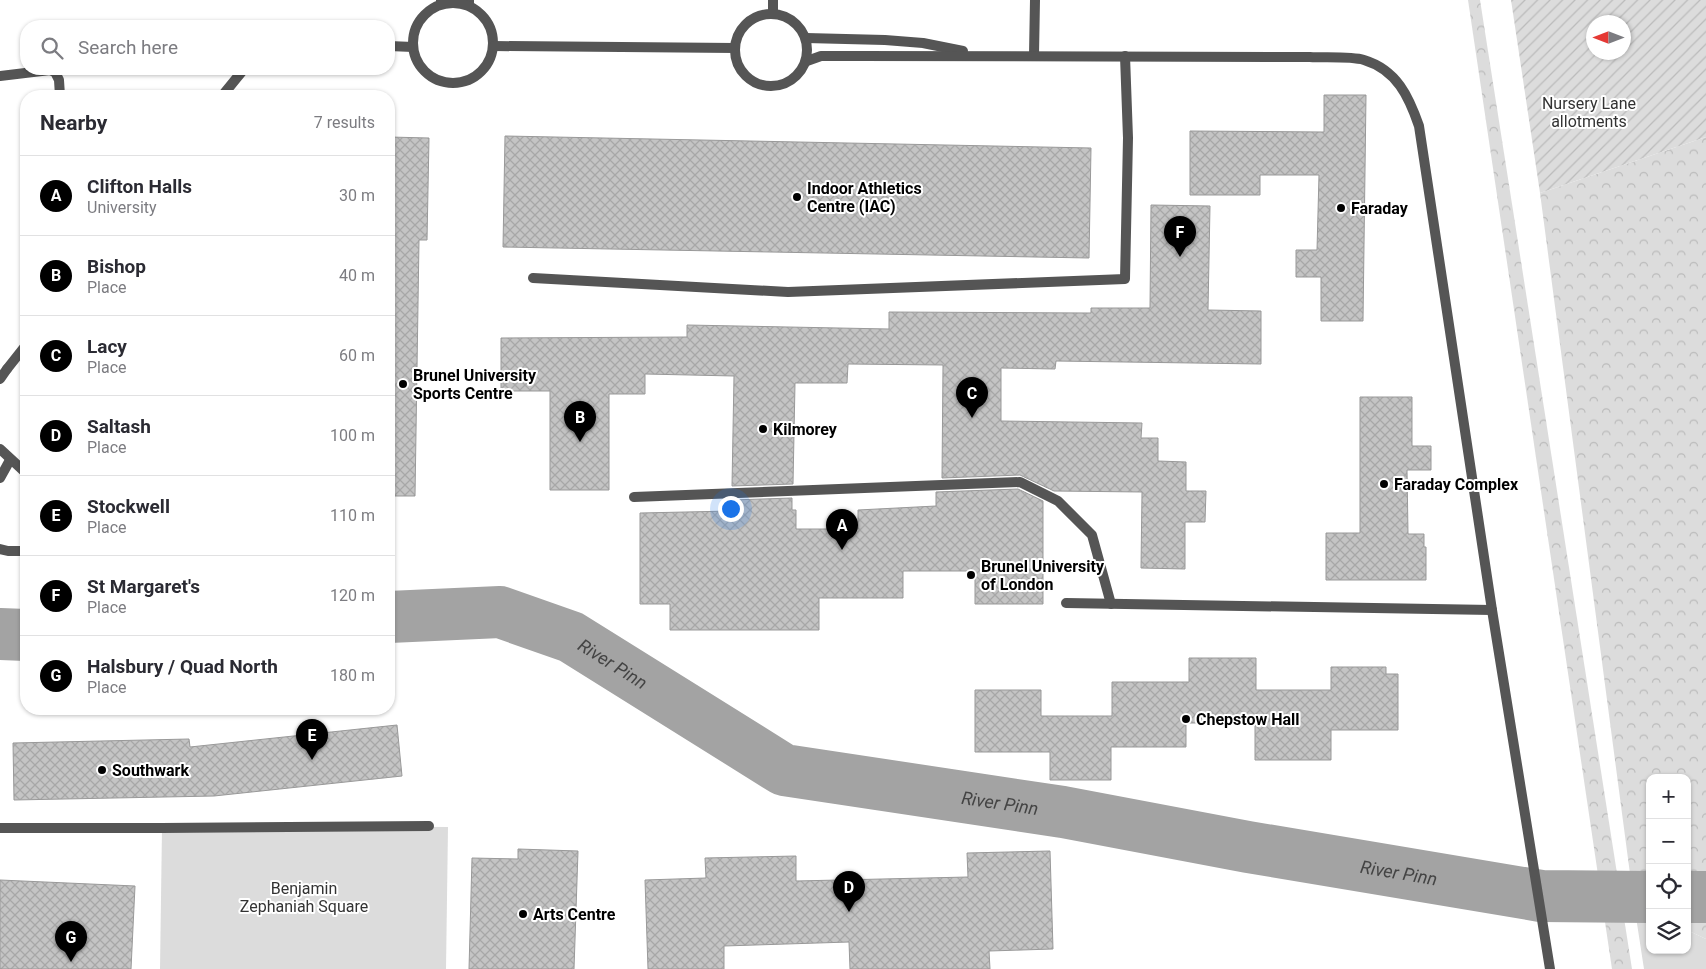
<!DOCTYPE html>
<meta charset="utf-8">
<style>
:root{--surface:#fff;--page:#f7f7f7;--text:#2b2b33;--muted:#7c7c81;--line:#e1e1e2;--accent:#000}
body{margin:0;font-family:Roboto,sans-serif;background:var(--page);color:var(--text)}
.controls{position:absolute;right:15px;bottom:15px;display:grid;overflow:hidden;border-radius:10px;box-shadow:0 1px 4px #0004}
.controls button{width:45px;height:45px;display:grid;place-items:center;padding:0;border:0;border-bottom:1px solid var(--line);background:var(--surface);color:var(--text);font:25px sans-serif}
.compass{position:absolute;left:1586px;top:15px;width:45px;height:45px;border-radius:50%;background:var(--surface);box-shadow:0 1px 4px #0004;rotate:270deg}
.you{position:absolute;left:730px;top:508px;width:18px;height:18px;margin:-12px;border:4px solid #fff;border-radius:50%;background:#1a73e8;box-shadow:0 0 0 8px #1a73e833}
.badge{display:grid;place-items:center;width:32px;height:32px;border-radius:50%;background:var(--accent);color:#fff;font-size:16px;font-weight:700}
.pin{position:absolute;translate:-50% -41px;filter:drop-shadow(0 1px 2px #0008)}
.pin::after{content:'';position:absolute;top:26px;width:18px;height:15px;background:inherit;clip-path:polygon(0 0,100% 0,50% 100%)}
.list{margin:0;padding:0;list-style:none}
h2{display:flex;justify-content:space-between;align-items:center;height:65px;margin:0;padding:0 20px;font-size:21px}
h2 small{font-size:16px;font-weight:400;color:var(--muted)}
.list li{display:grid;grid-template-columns:32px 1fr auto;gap:15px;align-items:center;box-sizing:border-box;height:80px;padding:0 20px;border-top:1px solid var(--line)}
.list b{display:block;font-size:19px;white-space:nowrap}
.list p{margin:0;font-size:16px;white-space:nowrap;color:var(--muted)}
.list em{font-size:16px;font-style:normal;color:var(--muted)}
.icon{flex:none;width:28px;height:28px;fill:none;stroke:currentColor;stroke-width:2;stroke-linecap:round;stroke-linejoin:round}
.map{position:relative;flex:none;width:1706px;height:969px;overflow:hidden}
.search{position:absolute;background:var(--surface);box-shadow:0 1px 4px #0004;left:20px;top:20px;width:375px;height:55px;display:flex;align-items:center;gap:12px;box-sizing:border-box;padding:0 18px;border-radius:20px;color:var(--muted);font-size:19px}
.panel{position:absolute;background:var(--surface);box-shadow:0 1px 4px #0004;left:20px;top:90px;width:375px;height:625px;border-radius:20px}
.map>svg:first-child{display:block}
.green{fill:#dcdcdc}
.forest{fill:url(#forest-crowns)}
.garden{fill:url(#garden-furrows);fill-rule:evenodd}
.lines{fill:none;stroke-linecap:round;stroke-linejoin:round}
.river{stroke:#a3a3a3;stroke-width:52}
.building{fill:url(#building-cross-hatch);stroke:#999}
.service{stroke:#555;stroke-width:10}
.minor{stroke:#555;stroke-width:10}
.poi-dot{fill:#000;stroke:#fff;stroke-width:2}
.labels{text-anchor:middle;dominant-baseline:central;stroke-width:4;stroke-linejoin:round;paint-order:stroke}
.park-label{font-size:16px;fill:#333;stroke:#fff}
.poi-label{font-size:16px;font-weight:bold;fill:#000;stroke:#fff;text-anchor:start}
.water-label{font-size:18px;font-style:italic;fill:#444;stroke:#fff}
</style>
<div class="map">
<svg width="1706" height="969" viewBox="0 0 1706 969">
<defs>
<pattern id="forest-crowns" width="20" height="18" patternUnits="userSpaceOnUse" patternTransform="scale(1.25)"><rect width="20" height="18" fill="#dcdcdc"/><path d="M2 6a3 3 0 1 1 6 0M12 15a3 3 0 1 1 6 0" fill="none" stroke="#bbb"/></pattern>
<pattern id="garden-furrows" width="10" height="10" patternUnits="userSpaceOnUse" patternTransform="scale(1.25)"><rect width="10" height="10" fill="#dcdcdc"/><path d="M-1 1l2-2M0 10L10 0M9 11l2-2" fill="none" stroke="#bbb"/></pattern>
<pattern id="building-cross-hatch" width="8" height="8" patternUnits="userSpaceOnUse" patternTransform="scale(1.25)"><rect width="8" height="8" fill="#c4c4c4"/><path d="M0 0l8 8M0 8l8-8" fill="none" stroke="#a7a7a7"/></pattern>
</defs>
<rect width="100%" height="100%" fill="#fff"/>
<g class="green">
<polygon points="317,826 448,827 446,969 160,969 162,828"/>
<polygon points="1634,904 1650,912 1650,950 1687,950 1687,930 1706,939 1706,969 1644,969"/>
</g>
<g class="forest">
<polygon points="1468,0 1480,0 1632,969 1612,969"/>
<polygon points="1706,137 1706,939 1687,930 1687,778 1650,778 1650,912 1634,904 1540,193"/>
</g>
<path class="garden" d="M1511,0H1706V137L1540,193ZM1594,22H1624V52H1594Z"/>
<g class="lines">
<g class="river">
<path id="s1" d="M389,617L500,612L571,637L784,770L1063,812L1248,847L1541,896L1650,897"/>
<polyline points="0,634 26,635"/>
<polyline points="1687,897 1706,897"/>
</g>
</g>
<g class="building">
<polygon points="1324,95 1366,95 1363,321 1321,321 1321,277 1296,277 1296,250 1317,250 1319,175 1260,175 1260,195 1190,195 1190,131 1324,132"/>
<polygon points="505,136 1091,148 1089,258 503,247"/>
<polygon points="389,137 429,138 427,240 419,240 415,496 389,496"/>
<polygon points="1151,205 1210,206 1208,310 1261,311 1261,364 1056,361 1055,369 1001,368 1001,421 1142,423 1141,438 1158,438 1158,461 1186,462 1186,491 1206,491 1205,522 1185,522 1185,569 1141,568 1142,492 1054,491 1020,475 942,478 943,365 848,364 847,383 795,383 793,484 732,486 734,376 645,374 645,394 609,394 609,490 550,490 550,391 501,391 501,338 687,337 687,325 889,329 889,312 1091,313 1091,308 1150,308"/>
<polygon points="1360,397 1412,397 1412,446 1431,446 1431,470 1407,470 1408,534 1424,534 1424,547 1426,547 1426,580 1326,580 1326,533 1360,533"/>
<polygon points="1018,489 1043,501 1043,604 975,604 975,571 903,571 903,598 819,598 819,630 670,630 670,604 640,604 640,513 731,511 732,500 792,498 792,510 796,510 796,529 858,529 858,510 936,506 936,492"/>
<polygon points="1189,658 1256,658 1256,690 1331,690 1331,667 1386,667 1386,674 1398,674 1398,730 1331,730 1331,760 1255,760 1255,723 1186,723 1186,747 1111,747 1111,780 1050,780 1050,752 975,752 975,690 1041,690 1041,716 1112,716 1112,682 1189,682"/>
<polygon points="397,725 402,776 214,796 14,800 13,743 189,739 190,747"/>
<polygon points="518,849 578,851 574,969 469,969 472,858 518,859"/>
<polygon points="1050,851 1053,949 989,951 990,969 850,969 849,942 724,946 724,969 648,969 645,880 706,878 705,858 796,856 796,881 968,877 967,853"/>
<polygon points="0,880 135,886 131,969 0,969"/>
</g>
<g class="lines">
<g class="service">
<polyline points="469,0 469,6"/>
<polyline points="441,4 441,0"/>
<polyline points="773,14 773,0"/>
<polyline points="806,38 885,40 923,43 963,51"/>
<polyline points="1034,55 1035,0"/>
<path d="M807,61L821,56H856L1310,57C1324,58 1351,56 1364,60C1397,70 1409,97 1419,126L1492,610L1550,969"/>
<polyline points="0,76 50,70 55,72 59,80 60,96"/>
<polyline points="533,278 788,292 1125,279 1128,138 1125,56"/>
<polyline points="0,379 7,369"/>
<polyline points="0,449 26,473"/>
<polyline points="0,478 10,460"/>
<polyline points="634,497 1020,482 1058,501 1092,535 1111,604"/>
<polyline points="0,549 8,551 26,551"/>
<polyline points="1066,603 1492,610"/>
<polyline points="0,828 162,828 429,826"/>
</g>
<g class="minor">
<circle cx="453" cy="43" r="40"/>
<circle cx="771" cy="50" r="36"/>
<polyline points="389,46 413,47"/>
<polyline points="494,46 735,48"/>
<polyline points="222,96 244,69"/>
<polyline points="7,369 26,345"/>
</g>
</g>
<g class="poi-dot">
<circle cx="797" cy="197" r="5"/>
<circle cx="1341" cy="208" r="5"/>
<circle cx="403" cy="384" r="5"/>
<circle cx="763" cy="429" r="5"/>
<circle cx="1384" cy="484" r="5"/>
<circle cx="971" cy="575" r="5"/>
<circle cx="1186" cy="719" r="5"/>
<circle cx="102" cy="770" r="5"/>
<circle cx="523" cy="914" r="5"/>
</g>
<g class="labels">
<g class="park-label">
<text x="1589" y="103">Nursery Lane<tspan x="1589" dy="18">allotments</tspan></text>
<text x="304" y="888">Benjamin<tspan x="304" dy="18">Zephaniah Square</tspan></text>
</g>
<g class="poi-label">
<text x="807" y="188">Indoor Athletics<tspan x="807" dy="18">Centre (IAC)</tspan></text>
<text x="1351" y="208">Faraday</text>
<text x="413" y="375">Brunel University<tspan x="413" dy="18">Sports Centre</tspan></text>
<text x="773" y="429">Kilmorey</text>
<text x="1394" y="484">Faraday Complex</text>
<text x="981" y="566">Brunel University<tspan x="981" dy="18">of London</tspan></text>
<text x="1196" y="719">Chepstow Hall</text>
<text x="112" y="770">Southwark</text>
<text x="533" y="914">Arts Centre</text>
</g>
<g class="water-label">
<text stroke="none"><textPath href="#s1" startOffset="236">River Pinn</textPath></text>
<text stroke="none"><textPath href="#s1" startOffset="656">River Pinn</textPath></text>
<text stroke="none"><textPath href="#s1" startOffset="1061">River Pinn</textPath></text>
</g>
</g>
</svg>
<div class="controls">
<button>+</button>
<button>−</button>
<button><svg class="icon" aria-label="locate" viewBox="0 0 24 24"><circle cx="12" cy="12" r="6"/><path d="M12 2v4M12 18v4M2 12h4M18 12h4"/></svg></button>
<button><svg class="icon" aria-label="layers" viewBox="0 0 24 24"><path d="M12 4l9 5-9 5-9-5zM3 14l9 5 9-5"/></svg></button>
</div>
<svg class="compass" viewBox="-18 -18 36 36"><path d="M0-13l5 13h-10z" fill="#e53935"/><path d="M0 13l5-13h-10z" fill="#7c7c81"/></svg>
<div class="you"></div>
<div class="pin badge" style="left:842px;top:550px">A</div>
<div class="pin badge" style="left:580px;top:442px">B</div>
<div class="pin badge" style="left:972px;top:418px">C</div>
<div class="pin badge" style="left:849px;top:912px">D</div>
<div class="pin badge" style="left:312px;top:760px">E</div>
<div class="pin badge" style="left:1180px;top:257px">F</div>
<div class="pin badge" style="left:71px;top:962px">G</div>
<div class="search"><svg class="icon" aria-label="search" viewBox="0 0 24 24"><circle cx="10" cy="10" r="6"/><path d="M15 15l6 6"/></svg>Search here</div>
<section class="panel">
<h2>Nearby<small>7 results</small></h2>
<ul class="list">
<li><span class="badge">A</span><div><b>Clifton Halls</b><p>University</p></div><em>30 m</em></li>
<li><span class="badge">B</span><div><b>Bishop</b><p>Place</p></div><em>40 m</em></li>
<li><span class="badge">C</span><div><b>Lacy</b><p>Place</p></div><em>60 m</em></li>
<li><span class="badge">D</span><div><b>Saltash</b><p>Place</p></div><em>100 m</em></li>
<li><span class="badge">E</span><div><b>Stockwell</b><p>Place</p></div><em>110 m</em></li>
<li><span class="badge">F</span><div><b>St Margaret's</b><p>Place</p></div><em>120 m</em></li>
<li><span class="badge">G</span><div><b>Halsbury / Quad North</b><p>Place</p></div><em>180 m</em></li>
</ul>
</section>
</div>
